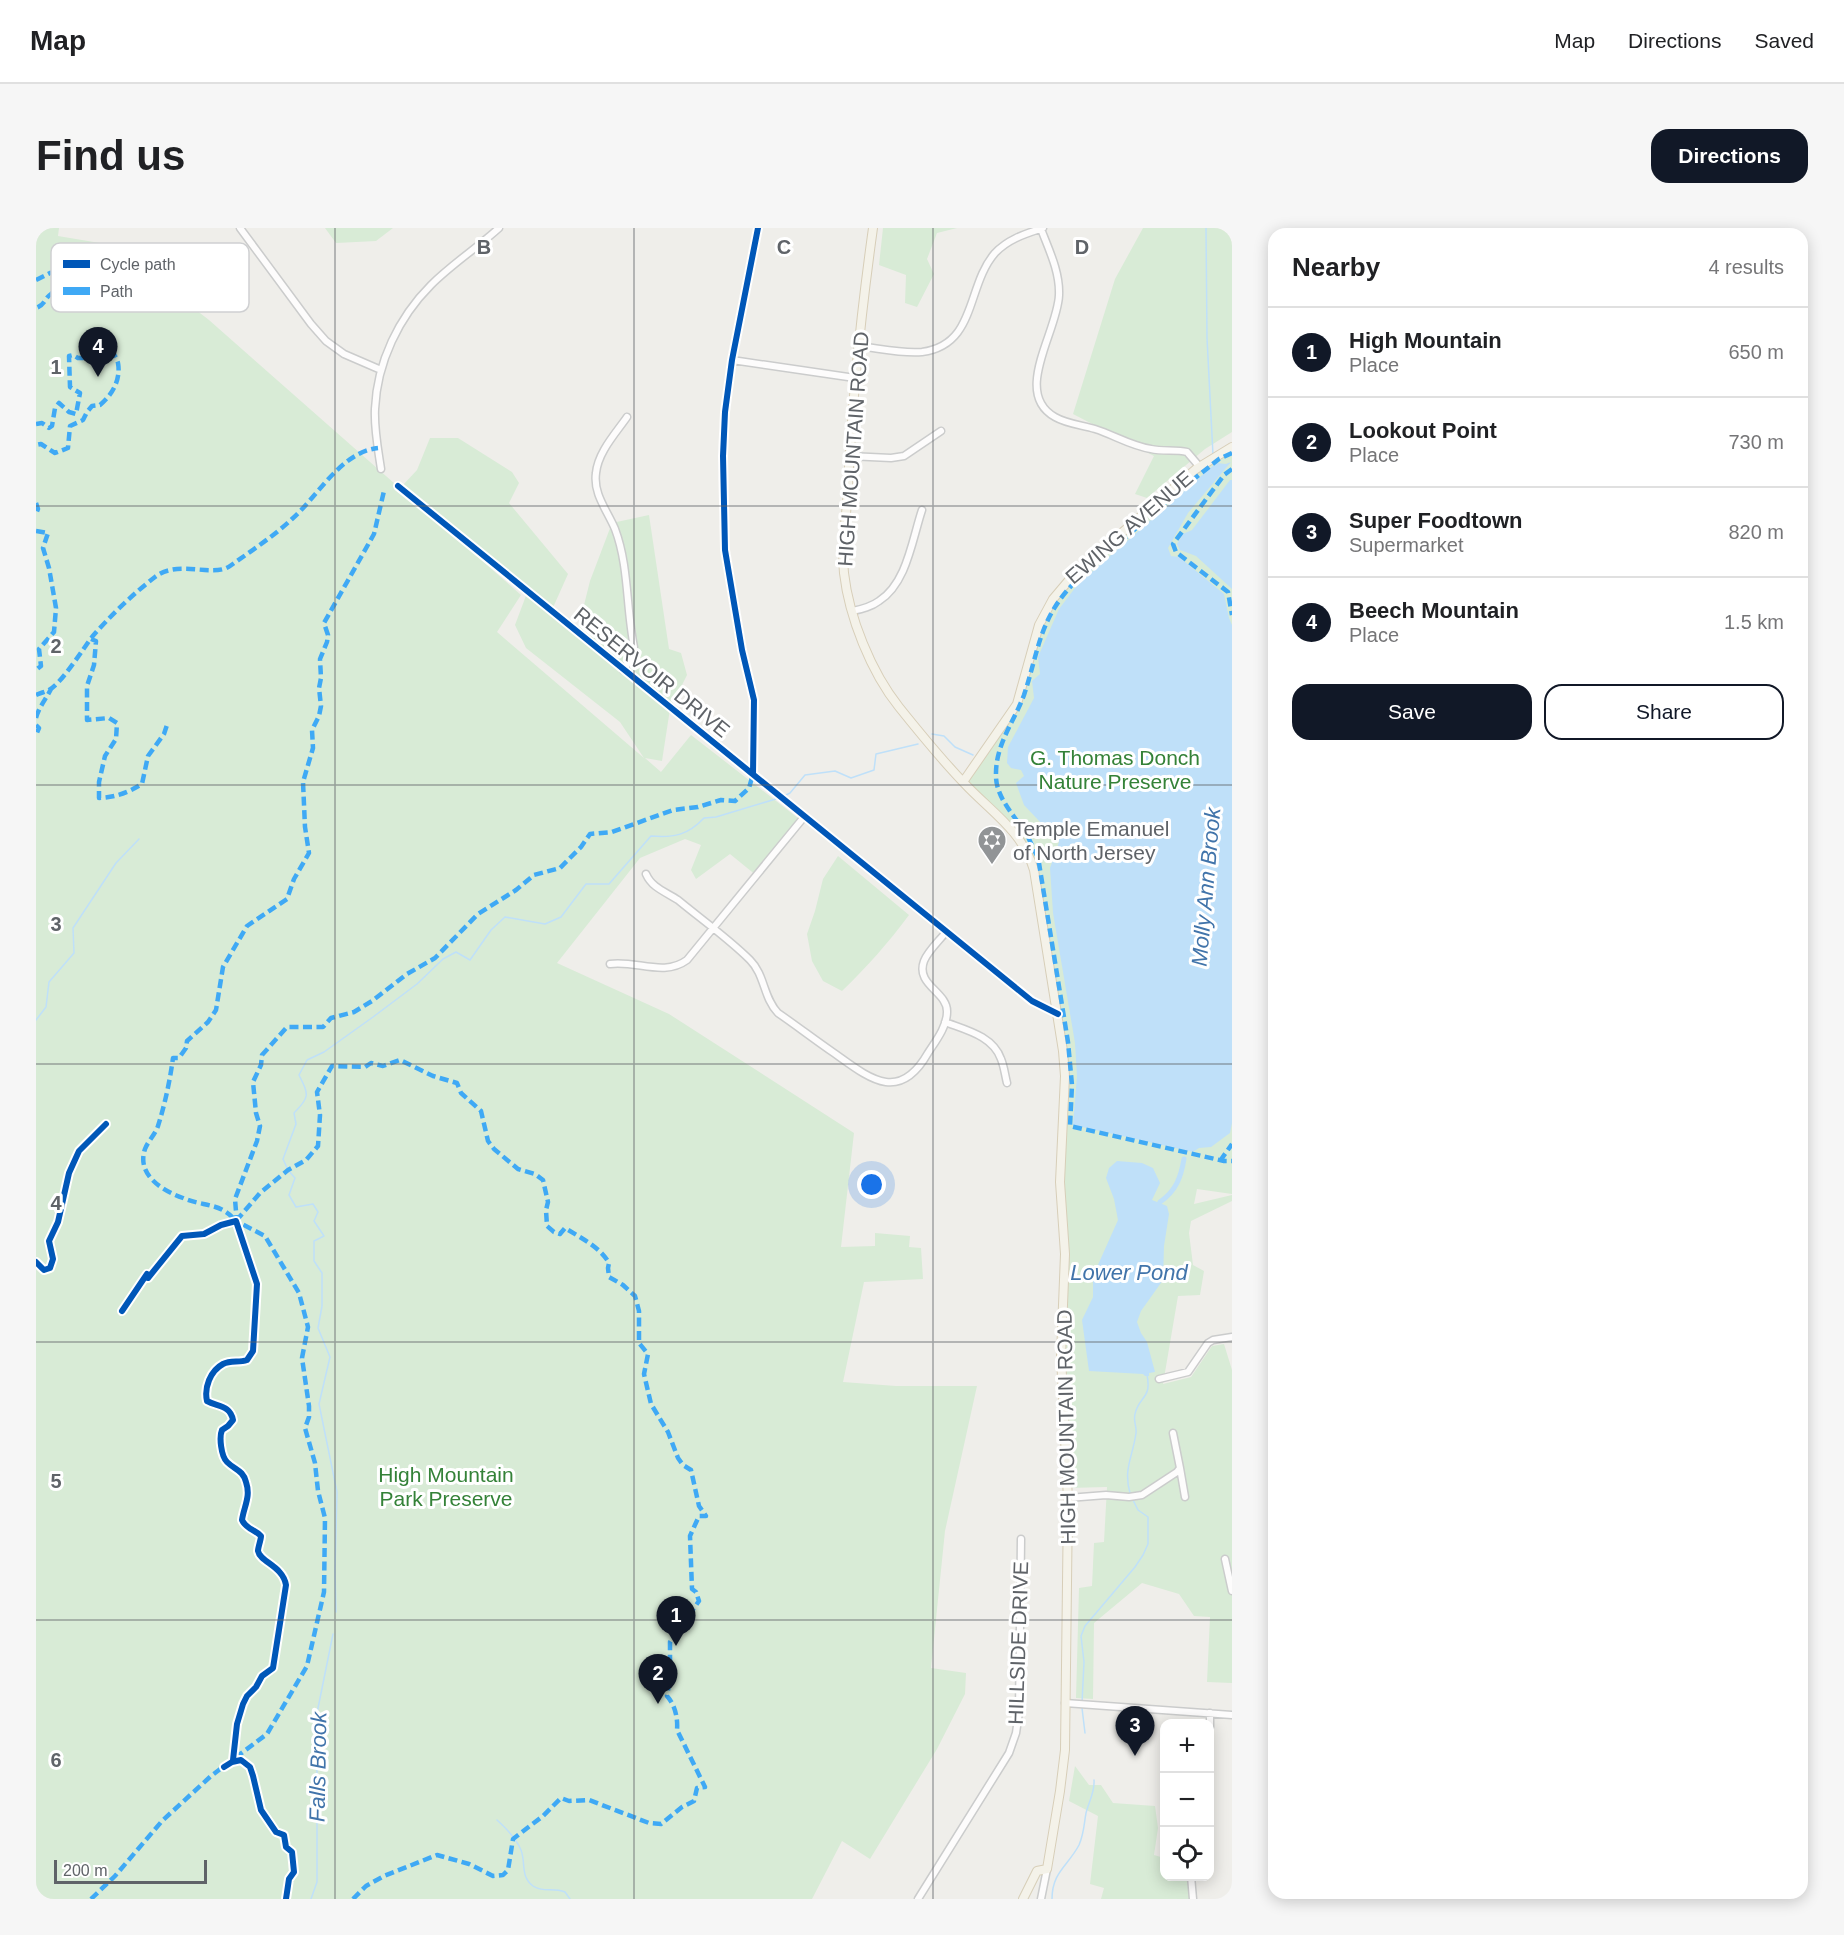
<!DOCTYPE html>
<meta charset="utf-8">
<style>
body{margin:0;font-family:Arial,sans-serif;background:#f6f6f6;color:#202124}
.controls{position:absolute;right:18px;bottom:18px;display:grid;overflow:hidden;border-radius:12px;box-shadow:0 3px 15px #0003}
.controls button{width:54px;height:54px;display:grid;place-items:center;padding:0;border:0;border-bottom:2px solid #e0e0e0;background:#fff;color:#202124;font:30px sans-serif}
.scale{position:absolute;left:18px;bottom:15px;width:153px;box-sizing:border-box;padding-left:6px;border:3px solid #5f6368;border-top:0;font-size:16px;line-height:21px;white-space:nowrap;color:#5f6368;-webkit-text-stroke:4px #fff;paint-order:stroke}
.you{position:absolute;left:836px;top:957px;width:21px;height:21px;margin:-15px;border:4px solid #fff;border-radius:50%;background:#1a73e8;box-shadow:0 0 0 9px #1a73e833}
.badge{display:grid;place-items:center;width:39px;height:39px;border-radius:50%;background:#111827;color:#fff;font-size:20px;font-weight:700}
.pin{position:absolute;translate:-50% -50px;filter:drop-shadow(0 2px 3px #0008)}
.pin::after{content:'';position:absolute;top:32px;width:21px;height:18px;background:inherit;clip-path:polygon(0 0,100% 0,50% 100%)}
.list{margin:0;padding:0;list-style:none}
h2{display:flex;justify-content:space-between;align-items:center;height:78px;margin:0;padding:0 24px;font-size:26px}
h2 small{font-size:20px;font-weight:400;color:#757577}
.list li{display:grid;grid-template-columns:39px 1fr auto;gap:18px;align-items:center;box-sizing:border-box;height:90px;padding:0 24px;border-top:2px solid #e0e0e0}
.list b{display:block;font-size:22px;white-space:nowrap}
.list p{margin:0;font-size:20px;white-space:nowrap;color:#757577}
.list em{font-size:20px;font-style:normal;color:#757577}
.actions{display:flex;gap:12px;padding:18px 24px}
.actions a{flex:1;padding:14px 0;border:2px solid #111827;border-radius:18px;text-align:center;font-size:21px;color:#111827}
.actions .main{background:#111827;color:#fff}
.icon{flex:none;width:33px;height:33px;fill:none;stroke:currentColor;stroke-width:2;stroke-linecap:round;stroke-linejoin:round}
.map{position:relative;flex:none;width:1196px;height:1671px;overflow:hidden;border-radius:18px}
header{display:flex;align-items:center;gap:36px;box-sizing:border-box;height:84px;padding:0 30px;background:#fff;border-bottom:2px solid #e0e0e0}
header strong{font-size:28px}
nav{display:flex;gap:33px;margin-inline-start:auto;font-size:21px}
.intro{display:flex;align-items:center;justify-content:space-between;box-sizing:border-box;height:144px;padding:0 36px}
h1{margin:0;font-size:42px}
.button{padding:15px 27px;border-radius:18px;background:#111827;color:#fff;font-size:21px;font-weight:700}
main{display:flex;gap:36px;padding:0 36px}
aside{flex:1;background:#fff;border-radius:18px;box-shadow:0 3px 15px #0003}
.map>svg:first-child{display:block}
.green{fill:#d8ebd6}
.water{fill:#bfe0f9}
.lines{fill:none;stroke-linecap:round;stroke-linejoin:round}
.stream{stroke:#bfe0f9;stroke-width:1.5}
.canal{stroke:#bfe0f9;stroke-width:5}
.minor-casing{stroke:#cbcccc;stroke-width:9}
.major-casing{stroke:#d7ceb8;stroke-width:10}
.minor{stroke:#fdfcfc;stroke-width:6}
.major{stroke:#f4f2e9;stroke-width:8}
.quiet{stroke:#3fa9f5;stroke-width:4.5;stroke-dasharray:9 4.5;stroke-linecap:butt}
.cycleway-casing{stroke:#fff;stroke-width:10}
.cycleway{stroke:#0057b8;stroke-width:6}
.grid{fill:none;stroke:#5f6368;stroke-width:1.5;stroke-opacity:0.55}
.labels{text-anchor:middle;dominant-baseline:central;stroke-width:6;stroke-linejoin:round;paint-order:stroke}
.street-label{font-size:21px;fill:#5f6368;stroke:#fff}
.park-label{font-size:21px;fill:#348238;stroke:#fff}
.poi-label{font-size:21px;fill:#5f6368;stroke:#fff;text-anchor:start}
.water-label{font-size:22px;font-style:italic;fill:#4174aa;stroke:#fff}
.key{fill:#fff;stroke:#cfd0d2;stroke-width:1.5}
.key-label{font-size:16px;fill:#5f6368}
.grid-label{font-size:20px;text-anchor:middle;font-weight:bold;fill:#5f6368;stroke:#fff;stroke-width:6;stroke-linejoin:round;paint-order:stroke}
</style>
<header>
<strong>Map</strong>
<nav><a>Map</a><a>Directions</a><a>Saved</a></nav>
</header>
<div class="intro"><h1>Find us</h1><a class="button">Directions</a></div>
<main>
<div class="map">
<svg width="1196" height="1671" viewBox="0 0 1196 1671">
<rect width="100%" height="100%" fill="#efeeea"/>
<!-- green -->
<path class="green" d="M 0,0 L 23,0 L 22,8 L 76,17 L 173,92 L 485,367 L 461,404 L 608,530 L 584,494 L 490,420 L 479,397 L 491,365 L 367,257 L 381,242 L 394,210 L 422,210 L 476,244 L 483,255 L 473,275 L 532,346 L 515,384 L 541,405 L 554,353 L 576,295 L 613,287 L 633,421 L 645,425 L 651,447 L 634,481 L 626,533 L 609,530 L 625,544 L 655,507 L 762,590 L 721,648 L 694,626 L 660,651 L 655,642 L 665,617 L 649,611 L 604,630 L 521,735 L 633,786 L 818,905 L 805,1019 L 839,1018 L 839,1005 L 874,1008 L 873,1019 L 885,1020 L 887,1051 L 828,1054 L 807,1154 L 860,1158 L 941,1158 L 909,1303 L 895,1440 L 930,1445 L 929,1466 L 901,1521 L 834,1631 L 806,1613 L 776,1671 L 0,1671 Z
M 289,0 L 357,0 L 340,13 L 300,15 Z
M 847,0 L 921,0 L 901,5 L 891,31 L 898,46 L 881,79 L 869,75 L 870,47 L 843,37 Z
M 1107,0 L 1196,0 L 1196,204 L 1169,221 L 1111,270 L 1099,266 L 1118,228 L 1037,186 L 1079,51 Z
M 1196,219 L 1196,966 L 1161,961 L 1158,976 L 1196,967 L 1196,973 L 1155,993 L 1153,1005 L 1157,1037 L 1168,1043 L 1164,1067 L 1142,1068 L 1127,1156 L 1155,1149 L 1176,1118 L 1188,1116 L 1196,1142 L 1196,1455 L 1171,1454 L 1174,1389 L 1158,1388 L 1143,1366 L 1106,1355 L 1058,1395 L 1057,1471 L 1040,1470 L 1043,1360 L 1056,1358 L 1058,1315 L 1068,1314 L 1071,1259 L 1032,1260 L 1026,1147 L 1029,848 L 991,624 L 927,554 L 976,484 L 997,414 L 1023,362 L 1160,241 Z
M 802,628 L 873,687 C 853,714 831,739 806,763 L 787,753 L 776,733 L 771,706 L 779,683 L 787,651 Z
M 1039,1538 L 1053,1557 L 1065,1557 L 1077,1575 L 1119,1578 L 1122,1600 L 1118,1627 L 1128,1630 L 1128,1648 L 1158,1649 L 1160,1671 L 1065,1671 L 1068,1660 L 1054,1656 L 1062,1588 L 1033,1573 Z"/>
<!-- water -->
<path class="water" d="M 1195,234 L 1152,285 L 1132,320 L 1135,328 L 1143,329 L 1188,366 L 1193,390 L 1196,397 L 1196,895 L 1194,905 L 1175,919 L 1163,920 L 1157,924 L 1037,897 L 1041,848 L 1039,815 L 1017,685 L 1014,640 L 1023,614 L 988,577 L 980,555 L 988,548 L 985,542 L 975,540 L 971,535 L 972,519 L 998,470 L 996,453 L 1004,446 L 1002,429 L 1023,381 L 1042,356 L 1180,235 L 1190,236 Z
M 1194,252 L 1196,252 L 1196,361 L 1160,328 L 1144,322 L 1141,316 L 1147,306 L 1156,302 Z
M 1081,933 L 1106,935 L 1117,940 L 1124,955 L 1116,972 L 1131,978 L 1133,986 L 1128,1018 L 1127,1052 L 1105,1083 L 1101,1094 L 1105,1105 L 1111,1114 L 1119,1144 L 1113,1145 L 1113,1148 L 1109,1148 L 1107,1146 L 1053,1143 L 1046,1092 L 1057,1069 L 1057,1048 L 1082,992 L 1078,971 L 1070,950 L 1073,940 Z"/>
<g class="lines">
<!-- stream -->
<path class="stream" d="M 1170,0 L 1171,110 L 1177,227
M 896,506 L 908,508 L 919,519 L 937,527
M 748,568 L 754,565 L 769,547 L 799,543 L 815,550 L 838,542 L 840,526 L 882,516
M 0,792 L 10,779 L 13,754 L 38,725 L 37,700 L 80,635 L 103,611
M 1094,1265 C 1087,1241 1097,1228 1100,1205 C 1101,1199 1097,1193 1099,1186 C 1103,1168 1116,1171 1111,1147
M 300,1384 L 299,1343 L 301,1264 L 283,1176 L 294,1129 L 282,1100 L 286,1078 L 286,1045 L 278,1033 L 278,1013 L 288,1008 L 278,993 L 282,984 L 277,976 L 260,979 L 253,967 L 259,950 L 252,942 L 247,931 L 260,896 L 258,885 C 274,869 273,867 263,847 L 271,832 L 288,824 L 337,789 L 381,756 L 407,731 L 420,724 L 434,732 L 455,702 L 469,689 L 509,696 L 525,689 L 550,656 L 573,656 L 615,608 C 638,610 652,607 668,590 L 680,589 L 743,570
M 1046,1475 L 1048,1434 L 1045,1408 L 1049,1398 L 1099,1339 L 1107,1327 L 1112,1316 L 1112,1289 L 1102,1282 L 1096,1270
M 1046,1480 L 1049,1505
M 461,1592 C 471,1601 480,1610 485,1622 C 490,1635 484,1648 497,1658 C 507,1665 517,1659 529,1664 L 534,1671
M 275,1671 L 281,1654 L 281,1485 L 297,1406
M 1016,1671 C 1016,1644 1032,1638 1043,1617 C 1048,1606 1048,1596 1050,1585 C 1053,1573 1059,1564 1058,1552"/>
<!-- canal -->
<path class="canal" d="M 1124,974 C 1140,963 1145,949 1148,931"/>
<!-- minor casing -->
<g class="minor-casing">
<path id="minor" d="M 204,0 L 275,96 L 290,113 L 308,126 L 345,142
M 1005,1 C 1013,22 1024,44 1023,67 C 1022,103 976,165 1019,189 C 1031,196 1046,197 1059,201 C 1078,207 1095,218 1115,221 C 1127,224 1140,221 1151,224 L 1163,238
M 821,118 C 842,120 865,126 886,124 C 941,117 930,58 959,25 C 972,11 989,6 1007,0
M 696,132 L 819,150
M 813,228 L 855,230 L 868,228 L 905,203
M 345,241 C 342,221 338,201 339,181 C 341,134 363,89 395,57 C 416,36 441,20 463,0
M 362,258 L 996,773 L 1022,786
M 817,383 C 826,381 835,379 843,373 C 871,355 876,312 886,282
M 587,442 L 596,430 L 598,419 C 590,380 593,338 579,301 C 571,282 557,266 560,245 C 562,224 580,205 591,189
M 717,546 L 718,472 L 706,422 L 689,322 L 687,228 L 689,184 L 696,132 L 722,0
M 610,646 C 616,660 630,664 642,672 C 665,691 693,711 714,732 C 729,747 727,769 742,785 C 761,798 779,812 798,825 C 833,850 863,876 892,825 C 899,814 911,799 911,784 C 912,764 879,757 888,733 C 892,723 903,713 910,704
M 574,736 C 600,732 628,749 651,732 L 768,589
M 909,794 C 930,802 957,808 965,831 C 968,838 969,847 971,855
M 1123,1151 L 1152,1144 L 1172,1115 L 1177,1112 L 1196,1109
M 1144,1240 L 1149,1269
M 1032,1270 L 1070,1267 L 1093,1269 L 1106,1267 L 1141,1244 L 1144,1240 L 1137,1205
M 1189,1331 L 1196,1363
M 1029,1475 L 1196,1487
M 1174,1499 L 1174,1485
M 1155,1648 L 1157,1671
M 882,1671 L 973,1525 L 980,1505 L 983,1484 L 985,1311
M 1005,1671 L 1011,1641"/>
</g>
<!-- major casing -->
<g class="major-casing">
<path id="major" d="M 837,0 C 825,86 816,172 812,258 C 811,287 805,317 808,345 C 813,389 835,444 863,479 C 883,504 905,531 928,555 C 955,584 986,602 998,642 L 1027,823 L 1029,848 L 1024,954 L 1029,1026 L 1025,1128 L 1032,1272 L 1029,1522 L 1024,1563 L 1011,1641 L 1001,1643 L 987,1671
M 927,554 L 981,476 L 1003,397 L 1017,371 L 1039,345 L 1160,241 L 1196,219"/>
</g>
<!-- minor -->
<use href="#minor" class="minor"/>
<!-- major -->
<use href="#major" class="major"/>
<!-- quiet -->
<path class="quiet" d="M 0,52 L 14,45 L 31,42 L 37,47 L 36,51 C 28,54 21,61 15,66 C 8,71 9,77 0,80
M 0,196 L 6,195 L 13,200 L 16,198 L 19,180 L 23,175 L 33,184 L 40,186 L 44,165 L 34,159 L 33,128 L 37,127 L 42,130 L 47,130 L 58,110 L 72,113 C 74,121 80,128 82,135 C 85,152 76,167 64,177 L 56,178 L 51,184 L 47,192 L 34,198 L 32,220 L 19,225 L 5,216 L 0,217
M 1196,225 L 1183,231 L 1133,271 L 1038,355 C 1003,391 1003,422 988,467 C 978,494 959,517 960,548 C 960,571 981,590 992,609 C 995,615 998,623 1002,629 L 1032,814 L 1036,857 L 1034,898 L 1188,933 L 1196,933
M 1196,241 L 1188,247 L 1137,316 L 1140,324 L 1192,364 L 1196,387
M 0,275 L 2,281 L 0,286
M 0,303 L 12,305 L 7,320 L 13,340 L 20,380 L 18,404 L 3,421 L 5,438 L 0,442
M 55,411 L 60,413 L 58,437 L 51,458 L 51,492 L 73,490 L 81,495 L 80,511 L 69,528 L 63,554 L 63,570 C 80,569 91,565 106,556 L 112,528 L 128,506 L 132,494
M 0,467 C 4,465 9,464 13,462 C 25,456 47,421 56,409 C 73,389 98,365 119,349 C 142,331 177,350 194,338 C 215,323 238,308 256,291 C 282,268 305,224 342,220
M 0,490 C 3,479 10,471 15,461
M 0,497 L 3,500 L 0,507
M 1184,933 L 1196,916
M 201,996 L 199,971 L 221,913 L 224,898 L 220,885 L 217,854 L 225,837 L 226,827 L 251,799 L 287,799 L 295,790 L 318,784 L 336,773 L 371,746 L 399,730 L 442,686 L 480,662 L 498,647 L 524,640 L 545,619 L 554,606 L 576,604 L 637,582 L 662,579 L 685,572 L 699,573 L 713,560 L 717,546
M 55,1671 L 79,1648 L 126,1593 L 175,1548 L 231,1506 L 271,1438 L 288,1364 L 289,1290 L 282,1263 L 279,1235 L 269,1200 L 273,1189 L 273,1178 L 266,1130 L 272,1099 L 263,1065 L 229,1008 L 200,993
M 317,1671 L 330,1658 L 348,1648 L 401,1627 L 433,1636 L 457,1648 L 467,1647 L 472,1642 L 477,1611 L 507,1588 L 525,1570 L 533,1573 L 553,1572 L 613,1595 L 625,1596 L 646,1579 L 658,1573 L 661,1560 L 669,1559 L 641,1502 C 642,1490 639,1477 631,1468 L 634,1451 L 634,1414 L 663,1373 L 660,1364 L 656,1361 L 654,1308 L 663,1288 L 670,1288 L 663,1278 L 655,1242 L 647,1237 L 642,1230 L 632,1204 L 615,1176 L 608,1146 L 612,1126 L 603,1115 L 603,1083 L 599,1068 L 587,1057 L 573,1049 L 572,1040 L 573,1035 C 564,1019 545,1010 529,1000 L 524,1006 L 518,1004 L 511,998 L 510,982 L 512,974 L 507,952 L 499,946 L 482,941 L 458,921 L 452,913 L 445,883 L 425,865 L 421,855 L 397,848 L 364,832 L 347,838 L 335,835 L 329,839 L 296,838 L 281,864 L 284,887 L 282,918 L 270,932 L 252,942 L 224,965 L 200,993 C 184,974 168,979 147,970 C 127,963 100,947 109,921 C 112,913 119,907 122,898 C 129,876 134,852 137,830 L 143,830 L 150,820 L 151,813 L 172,794 L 180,782 L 187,739 L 211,698 L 251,671 L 258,651 L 273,625 L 269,599 L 267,554 L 277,520 L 276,502 L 283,488 L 285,478 L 283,460 L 285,450 L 284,431 L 291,414 L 292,407 L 288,395 L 338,306 L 348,263"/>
<!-- cycleway casing -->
<g class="cycleway-casing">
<path id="cycleway" d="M 362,258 L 996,773 L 1022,786
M 717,546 L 718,472 L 706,422 L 689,322 L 687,228 L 689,184 L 696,132 L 722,0
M 0,1034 L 8,1042 L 14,1040 L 17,1031 L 13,1013 L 22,994 L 33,945 L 43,923 L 70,896
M 86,1083 L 111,1046 L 112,1050 L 146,1008 L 168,1006 L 185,997 L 200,993 L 221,1056 L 217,1123 L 211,1132 C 203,1135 195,1132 187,1136 C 174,1143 168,1160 171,1173 C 182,1179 194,1177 197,1192 L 192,1198 L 186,1202 C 183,1209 185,1228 191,1234 C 199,1242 207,1242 210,1254 C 215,1269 208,1278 206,1292 C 210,1301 218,1301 225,1308 C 225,1312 222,1319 222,1323 C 224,1334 247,1338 250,1357 L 237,1440 L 226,1448 L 220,1459 L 211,1468 L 207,1476 L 201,1496 L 197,1532
M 188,1539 L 196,1534 L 205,1532 L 214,1539 L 217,1548 L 225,1582 L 240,1604 L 248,1607 L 250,1619 L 256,1624 L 258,1644 L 253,1651 L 250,1671"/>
</g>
<!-- cycleway -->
<use href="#cycleway" class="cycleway"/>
</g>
<!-- grid -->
<path class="grid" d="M 299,0 L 299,1671M 598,0 L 598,1671M 897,0 L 897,1671M 0,278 L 1196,278M 0,557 L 1196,557M 0,836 L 1196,836M 0,1114 L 1196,1114M 0,1392 L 1196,1392"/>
<!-- icons -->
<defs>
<g id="synagogue-pin" transform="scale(1.5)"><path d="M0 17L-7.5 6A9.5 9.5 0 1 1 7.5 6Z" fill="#919496" stroke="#fff"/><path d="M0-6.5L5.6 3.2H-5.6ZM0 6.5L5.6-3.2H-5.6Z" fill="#fff"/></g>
</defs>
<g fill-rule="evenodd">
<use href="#synagogue-pin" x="956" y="612"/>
</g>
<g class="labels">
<!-- street labels -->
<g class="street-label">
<text transform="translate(817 221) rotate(-86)">HIGH MOUNTAIN ROAD</text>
<text transform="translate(1093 299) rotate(-41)">EWING AVENUE</text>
<text transform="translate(616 444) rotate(39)">RESERVOIR DRIVE</text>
<text transform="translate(1030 1199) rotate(-91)">HIGH MOUNTAIN ROAD</text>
<text transform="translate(982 1415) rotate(-88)">HILLSIDE DRIVE</text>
</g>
<!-- park labels -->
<g class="park-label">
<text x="1079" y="529">G. Thomas Donch<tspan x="1079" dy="24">Nature Preserve</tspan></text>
<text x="410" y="1246">High Mountain<tspan x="410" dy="24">Park Preserve</tspan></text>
</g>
<!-- poi labels -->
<g class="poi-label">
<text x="977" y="600">Temple Emanuel<tspan x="977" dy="24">of North Jersey</tspan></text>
</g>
<!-- water labels -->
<g class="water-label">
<text transform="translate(1170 659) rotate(-85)">Molly Ann Brook</text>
<text x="1093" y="1044">Lower Pond</text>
<text transform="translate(282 1539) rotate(-89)">Falls Brook</text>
</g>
</g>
<!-- legend -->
<rect x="15" y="15" width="198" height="69" rx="9" class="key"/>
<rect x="27" y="32" width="27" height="8" fill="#0057b8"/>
<rect x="27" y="59" width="27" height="8" fill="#3fa9f5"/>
<g class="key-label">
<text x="64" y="42">Cycle path</text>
<text x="64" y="69">Path</text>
</g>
<g class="grid-label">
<text x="448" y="26">B</text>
<text x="748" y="26">C</text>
<text x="1046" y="26">D</text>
<text x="20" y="146">1</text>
<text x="20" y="425">2</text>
<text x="20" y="703">3</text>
<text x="20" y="982">4</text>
<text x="20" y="1260">5</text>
<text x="20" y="1539">6</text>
</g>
</svg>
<div class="controls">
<button>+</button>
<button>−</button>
<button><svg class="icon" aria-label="locate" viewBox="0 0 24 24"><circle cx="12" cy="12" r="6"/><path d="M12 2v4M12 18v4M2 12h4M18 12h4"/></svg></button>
</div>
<div class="scale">200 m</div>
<div class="you"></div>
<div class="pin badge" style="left:640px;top:1418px">1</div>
<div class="pin badge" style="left:622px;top:1476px">2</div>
<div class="pin badge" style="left:1099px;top:1528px">3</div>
<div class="pin badge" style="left:62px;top:149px">4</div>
</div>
<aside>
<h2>Nearby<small>4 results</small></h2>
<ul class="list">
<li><span class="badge">1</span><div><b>High Mountain</b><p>Place</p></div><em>650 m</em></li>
<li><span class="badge">2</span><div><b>Lookout Point</b><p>Place</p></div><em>730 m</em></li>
<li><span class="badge">3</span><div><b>Super Foodtown</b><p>Supermarket</p></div><em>820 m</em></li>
<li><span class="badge">4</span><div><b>Beech Mountain</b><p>Place</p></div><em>1.5 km</em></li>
</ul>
<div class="actions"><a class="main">Save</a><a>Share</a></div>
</aside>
</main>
